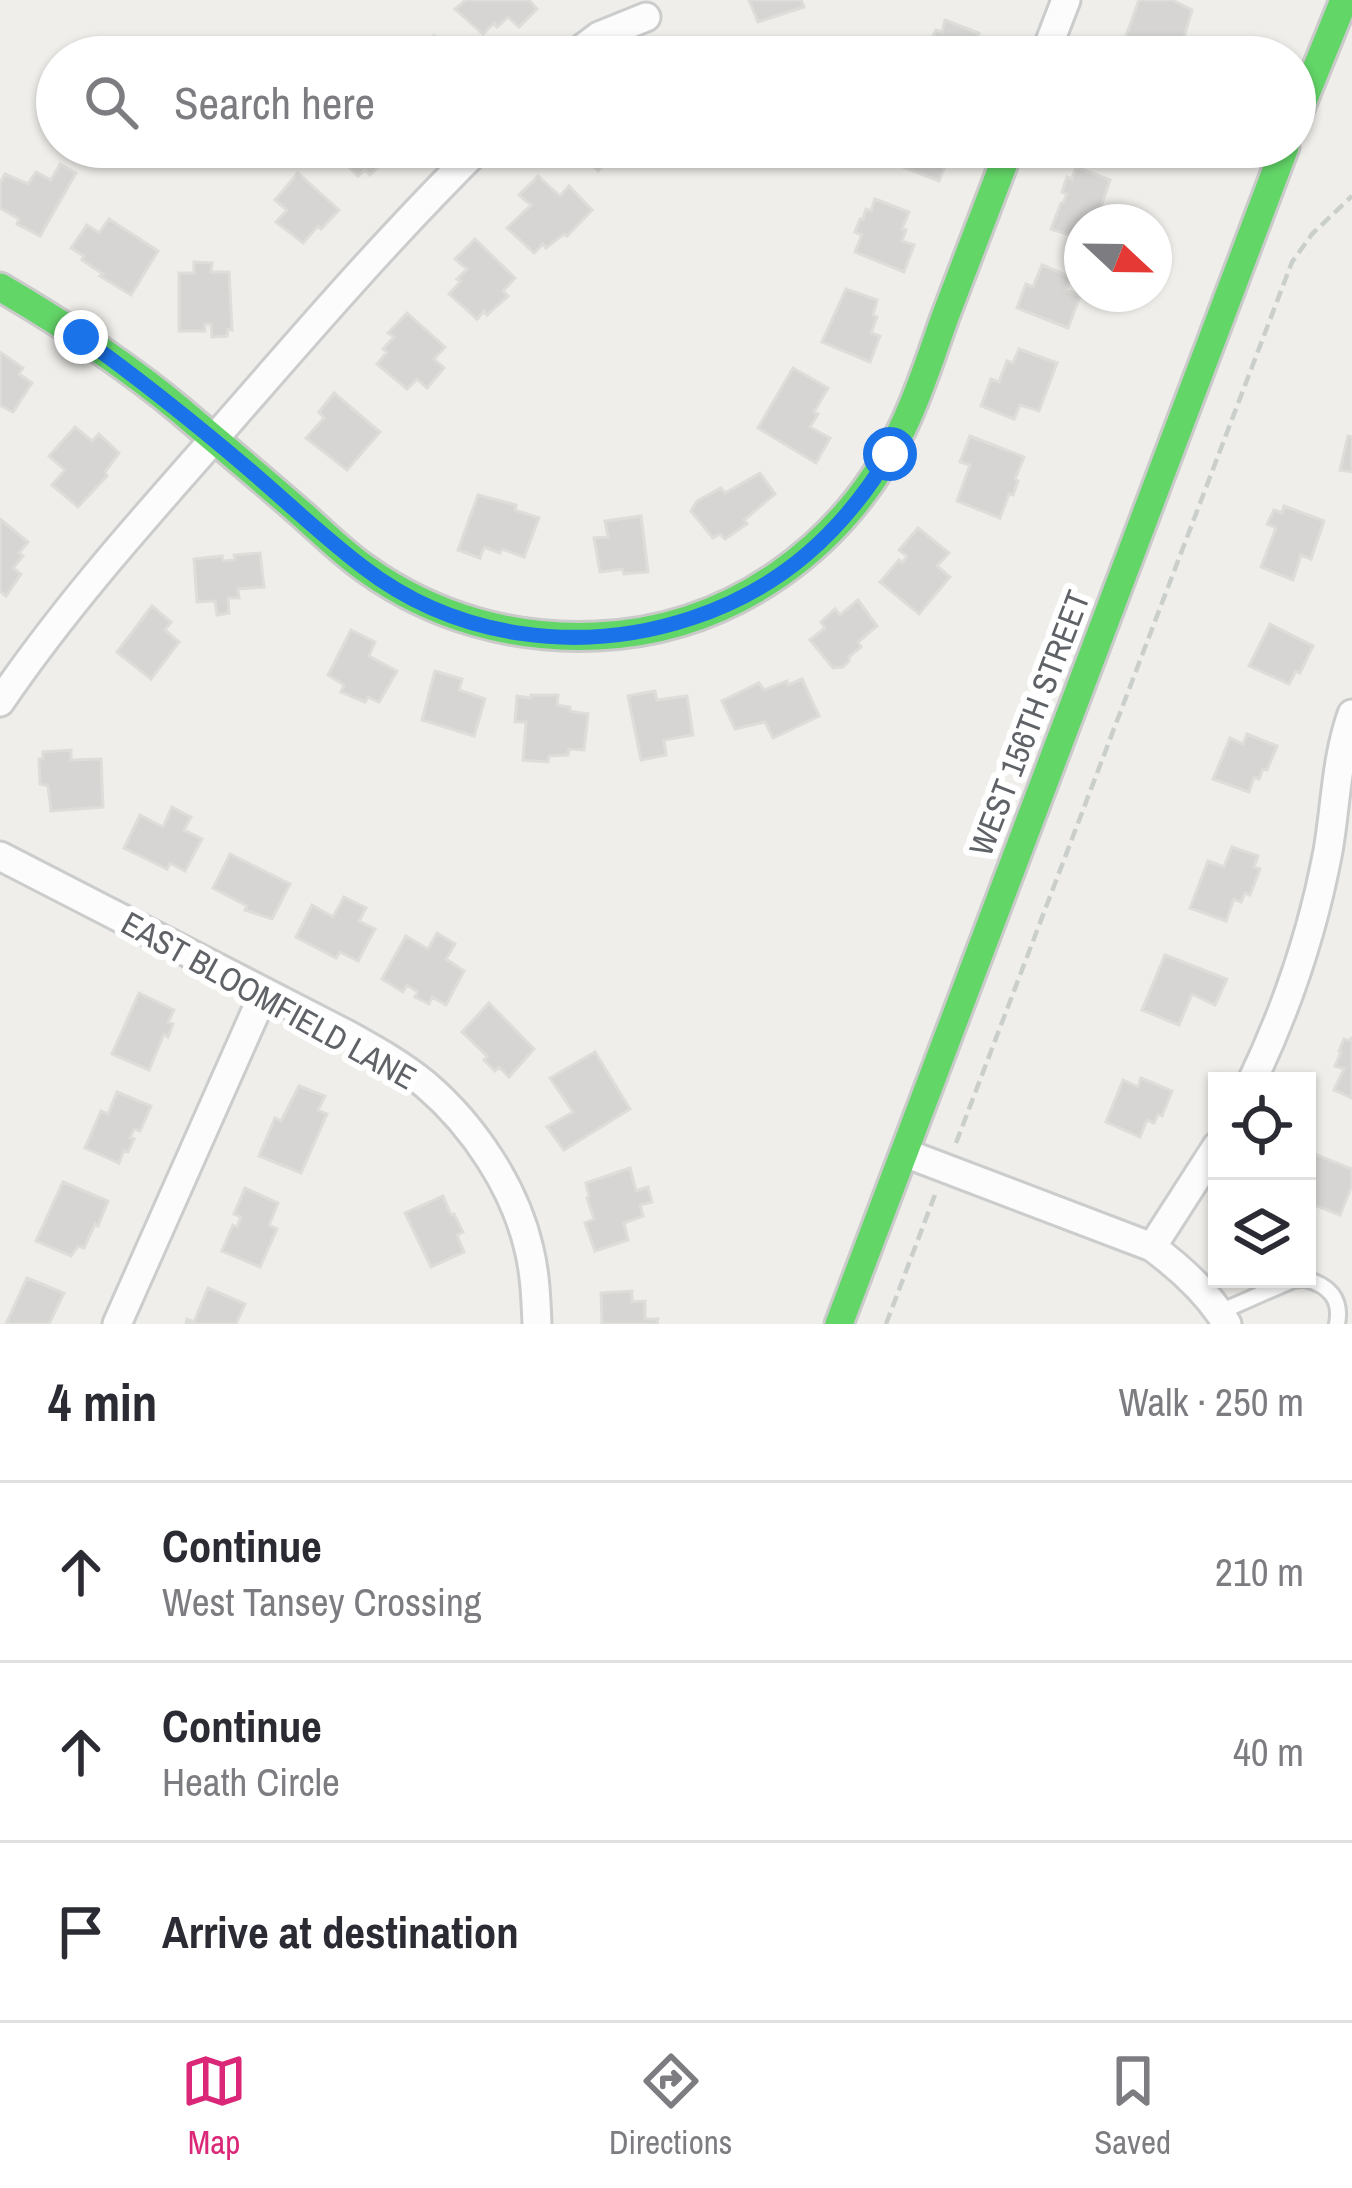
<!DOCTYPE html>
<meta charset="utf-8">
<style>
body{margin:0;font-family:"Archivo Narrow",sans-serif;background:#f7f7f7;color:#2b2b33}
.controls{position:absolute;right:36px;bottom:36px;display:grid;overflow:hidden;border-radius:0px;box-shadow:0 3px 9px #0004}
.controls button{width:108px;height:108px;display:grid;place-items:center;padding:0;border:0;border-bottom:3px solid #e1e1e2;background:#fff;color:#2b2b33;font:60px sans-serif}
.compass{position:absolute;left:1064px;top:204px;width:108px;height:108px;border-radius:50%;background:#fff;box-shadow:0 3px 9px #0004;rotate:112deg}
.stop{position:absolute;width:36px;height:36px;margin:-27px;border:9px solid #1a73e8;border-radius:50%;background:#fff}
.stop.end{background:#1a73e8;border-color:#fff;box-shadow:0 3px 12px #0008}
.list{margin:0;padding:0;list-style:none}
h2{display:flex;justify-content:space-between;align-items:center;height:156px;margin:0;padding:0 48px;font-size:51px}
h2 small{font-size:39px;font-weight:400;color:#7c7c81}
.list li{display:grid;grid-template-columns:78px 1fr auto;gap:36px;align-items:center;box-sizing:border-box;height:180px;padding:0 48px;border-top:3px solid #e1e1e2}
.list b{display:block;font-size:45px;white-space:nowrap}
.list p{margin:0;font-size:39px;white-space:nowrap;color:#7c7c81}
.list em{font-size:39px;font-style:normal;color:#7c7c81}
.icon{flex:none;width:66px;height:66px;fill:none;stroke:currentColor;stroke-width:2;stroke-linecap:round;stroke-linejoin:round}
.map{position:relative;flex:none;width:1352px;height:1324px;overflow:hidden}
.search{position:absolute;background:#fff;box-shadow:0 3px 9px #0004;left:36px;right:36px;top:36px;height:132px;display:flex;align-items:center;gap:30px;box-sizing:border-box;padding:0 42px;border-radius:66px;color:#7c7c81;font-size:45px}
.sheet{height:696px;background:#fff}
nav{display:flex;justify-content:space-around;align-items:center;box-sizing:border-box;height:168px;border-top:3px solid #e1e1e2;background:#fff;font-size:33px;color:#7c7c81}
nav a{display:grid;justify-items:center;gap:6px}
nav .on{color:#db2777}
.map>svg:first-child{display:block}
.building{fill:#d6d5d3;stroke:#deddd9;stroke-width:3}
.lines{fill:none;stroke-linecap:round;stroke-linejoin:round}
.lane-casing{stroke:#cbcccc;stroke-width:20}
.street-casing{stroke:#cbcccc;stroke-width:33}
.fast-casing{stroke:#cacacb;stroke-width:33}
.path{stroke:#cacfcc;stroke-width:4.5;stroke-dasharray:12 6;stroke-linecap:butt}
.lane{stroke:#fdfcfc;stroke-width:14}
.street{stroke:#fdfcfc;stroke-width:27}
.fast{stroke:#63d668;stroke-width:27}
.route{stroke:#1a73e8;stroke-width:15}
.labels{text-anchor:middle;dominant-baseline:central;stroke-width:12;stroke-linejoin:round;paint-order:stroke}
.street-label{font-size:33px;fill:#5f6368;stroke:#fff}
</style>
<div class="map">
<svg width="1352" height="1324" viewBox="0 0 1352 1324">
<rect width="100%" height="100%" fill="#efeeea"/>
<!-- building -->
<path class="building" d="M 466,0 L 529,0 L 537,9 L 519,27 L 508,17 L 497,27 L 494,23 L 483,34 L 455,9 Z
M 749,0 L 801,0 L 804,7 L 758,22 Z
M 1139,0 L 1172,0 L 1192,10 L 1181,47 L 1160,41 L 1154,57 L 1121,50 Z
M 945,20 L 979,33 L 973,48 L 976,49 L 973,57 L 931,57 L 923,54 L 936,30 L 942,32 Z
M 434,36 L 456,57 L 412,57 Z
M 335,147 L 392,147 L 387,151 L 390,156 L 370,175 L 365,170 L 358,176 L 331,150 Z
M 577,147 L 638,147 L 623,158 L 616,153 L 598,171 L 575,149 Z
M 888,147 L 943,147 L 941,152 L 949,155 L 939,181 L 890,162 L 895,150 Z
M 60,164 L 76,173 L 40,236 L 17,224 L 19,219 L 0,208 L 0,183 L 5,174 L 28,184 L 36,172 L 51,180 Z
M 1076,167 L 1110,180 L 1096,221 L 1099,222 L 1082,222 L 1082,239 L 1051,229 L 1061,203 L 1063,203 L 1067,194 L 1062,192 L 1067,177 L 1072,179 Z
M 298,173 L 339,210 L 321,229 L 318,226 L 303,243 L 276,222 L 287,210 L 275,200 Z
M 538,176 L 560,196 L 569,186 L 592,210 L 567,236 L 564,234 L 546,248 L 543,244 L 534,253 L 507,228 L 531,205 L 519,195 Z
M 875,199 L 909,212 L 902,229 L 906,230 L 902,241 L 914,245 L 904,272 L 855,252 L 862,235 L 855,232 L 860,219 L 863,219 L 866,209 L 871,211 Z
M 109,219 L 158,251 L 131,295 L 100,276 L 103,274 L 82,260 L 84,256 L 71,248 L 87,225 L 99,233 Z
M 475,239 L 515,278 L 503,291 L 508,296 L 487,315 L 484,311 L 477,319 L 449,294 L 461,281 L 457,279 L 467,269 L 455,259 Z
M 194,262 L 212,263 L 211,272 L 229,272 L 232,330 L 228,329 L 227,336 L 212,337 L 211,324 L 205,324 L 205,331 L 179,331 L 179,273 L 194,273 Z
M 1042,265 L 1071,277 L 1066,290 L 1080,296 L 1068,328 L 1017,308 L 1026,284 L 1033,287 Z
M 846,289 L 877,300 L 873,315 L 877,317 L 871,333 L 880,336 L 870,362 L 822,342 Z
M 407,313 L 445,347 L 434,359 L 444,368 L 427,388 L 417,379 L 407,389 L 377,364 L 387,352 L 383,349 L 394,337 L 388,333 Z
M 1019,349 L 1057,363 L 1039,411 L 1020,405 L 1014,419 L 981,406 L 991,379 L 999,382 L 1007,361 L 1013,363 Z
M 0,352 L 23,368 L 19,374 L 32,383 L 13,412 L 0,405 Z
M 793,368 L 828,388 L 814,412 L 818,414 L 810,427 L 830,438 L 816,463 L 758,428 Z
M 334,393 L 380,432 L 347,470 L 306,438 L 324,418 L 319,412 Z
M 75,427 L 92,441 L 99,434 L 119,453 L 105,472 L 107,476 L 78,507 L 52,485 L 65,470 L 49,456 Z
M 970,436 L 1024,457 L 1015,479 L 1018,481 L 1013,495 L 1009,494 L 1000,518 L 957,501 L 970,465 L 960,462 Z
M 1348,436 L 1352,437 L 1352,472 L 1340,470 Z
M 760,473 L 775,494 L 744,520 L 747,524 L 725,539 L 720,534 L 713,538 L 691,511 L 697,501 L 721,488 L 725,493 Z
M 478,495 L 516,505 L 515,510 L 539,518 L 524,557 L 502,549 L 500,553 L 484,547 L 480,558 L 458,550 Z
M 1284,506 L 1324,521 L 1311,559 L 1301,555 L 1293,580 L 1261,567 L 1276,528 L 1267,524 L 1274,510 L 1282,513 Z
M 641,516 L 648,572 L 624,574 L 622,569 L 600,572 L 594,538 L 608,537 L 605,521 Z
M 0,519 L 28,542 L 19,553 L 23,556 L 13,568 L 21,574 L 6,596 L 0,591 Z
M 918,528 L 949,553 L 937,566 L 950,577 L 919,614 L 880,582 L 899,560 L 902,563 L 907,556 L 899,550 Z
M 260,553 L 264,587 L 238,589 L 239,598 L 228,598 L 229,613 L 217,615 L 215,601 L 197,602 L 194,559 L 222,556 L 223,561 L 235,560 L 234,555 Z
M 858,600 L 877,626 L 858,642 L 861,647 L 849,657 L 849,661 L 843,667 L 833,668 L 810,640 L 825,628 L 821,622 L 835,609 L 840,615 Z
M 152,606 L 171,622 L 165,630 L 179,642 L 151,679 L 117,652 Z
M 1270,624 L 1313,646 L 1300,673 L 1296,671 L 1289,684 L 1249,666 Z
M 351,630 L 375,642 L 369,656 L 397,671 L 379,702 L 368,697 L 365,702 L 341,692 L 344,685 L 328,675 Z
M 435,671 L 462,679 L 459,690 L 485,699 L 474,736 L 422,720 Z
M 802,679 L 819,716 L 773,738 L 765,722 L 735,729 L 722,701 L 759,683 L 764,690 L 787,681 L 788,685 Z
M 655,691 L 657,700 L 687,696 L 693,735 L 664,740 L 666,755 L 641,760 L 628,696 Z
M 531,695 L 558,695 L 557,705 L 570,707 L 570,711 L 588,714 L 584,750 L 569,749 L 568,755 L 549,756 L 548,762 L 523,760 L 526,722 L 515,722 L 517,696 L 531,698 Z
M 1247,734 L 1277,746 L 1267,770 L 1263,769 L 1259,779 L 1254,777 L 1249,792 L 1213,779 L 1230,738 L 1243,744 Z
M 71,750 L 71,760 L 101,759 L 103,807 L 51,811 L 48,786 L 40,784 L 39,759 L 43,759 L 43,752 Z
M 172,807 L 191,817 L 184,830 L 202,839 L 185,871 L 170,863 L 167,869 L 124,848 L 140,815 L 163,827 Z
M 1232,847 L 1258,856 L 1254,867 L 1260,869 L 1250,895 L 1245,893 L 1241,902 L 1234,899 L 1226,921 L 1190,908 L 1208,861 L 1224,867 Z
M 230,854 L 290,884 L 272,919 L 245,910 L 247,906 L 213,888 Z
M 344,897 L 366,908 L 359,921 L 375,929 L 358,961 L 340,952 L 336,958 L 296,937 L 312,905 L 333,917 Z
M 437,933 L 455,944 L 446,959 L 464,971 L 446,1005 L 432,997 L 429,1004 L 415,997 L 418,992 L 407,985 L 403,992 L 382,979 L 406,936 L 428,949 Z
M 1165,955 L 1227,979 L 1215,1005 L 1192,994 L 1179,1025 L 1142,1010 Z
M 139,993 L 174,1010 L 168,1022 L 173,1024 L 168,1037 L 164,1034 L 149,1070 L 112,1054 Z
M 489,1003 L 534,1049 L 509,1077 L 499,1067 L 495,1071 L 484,1060 L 487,1056 L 462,1032 Z
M 1352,1037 L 1352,1098 L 1334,1090 L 1344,1069 L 1335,1066 L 1341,1052 L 1339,1051 L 1344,1039 L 1350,1041 Z
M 595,1052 L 630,1109 L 564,1150 L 547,1127 L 573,1112 L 550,1078 Z
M 1141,1078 L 1172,1091 L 1162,1116 L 1158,1114 L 1154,1123 L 1147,1120 L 1140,1137 L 1106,1122 L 1123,1080 L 1138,1087 Z
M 299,1086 L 325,1096 L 318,1110 L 327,1114 L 301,1173 L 259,1156 L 275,1118 L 281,1121 Z
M 117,1092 L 151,1106 L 140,1131 L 134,1129 L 130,1138 L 134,1139 L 128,1152 L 124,1150 L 119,1163 L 85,1148 L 101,1111 L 108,1114 Z
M 1307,1151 L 1352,1169 L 1352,1185 L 1340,1215 L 1307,1202 Z
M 630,1168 L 636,1191 L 648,1187 L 652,1202 L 640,1205 L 643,1216 L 624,1223 L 628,1240 L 595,1251 L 585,1223 L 594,1219 L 587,1198 L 589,1196 L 586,1183 Z
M 63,1182 L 108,1201 L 98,1226 L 95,1224 L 84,1248 L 78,1246 L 71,1256 L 36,1241 Z
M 245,1188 L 278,1203 L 269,1225 L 277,1229 L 260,1267 L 222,1251 L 233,1225 L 237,1227 L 241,1217 L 234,1214 Z
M 443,1196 L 451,1215 L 454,1214 L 463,1232 L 457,1235 L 464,1252 L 431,1267 L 405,1213 Z
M 27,1278 L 64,1293 L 49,1324 L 6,1324 Z
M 208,1288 L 245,1304 L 236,1324 L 186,1324 L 187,1319 L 194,1322 Z
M 632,1291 L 632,1302 L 645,1301 L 645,1319 L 658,1319 L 657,1324 L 602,1324 L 601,1293 Z"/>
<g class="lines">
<!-- lane casing -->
<g class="lane-casing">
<path id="lane" d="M 1305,1279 C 1329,1285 1342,1299 1337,1324
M 1220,1312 L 1293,1280 L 1301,1279"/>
</g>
<!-- street casing -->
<g class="street-casing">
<path id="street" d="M 571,57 L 599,36 L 646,17
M 1044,57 L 1066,0
M 0,702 C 64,608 139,524 214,439 C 301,339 386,240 480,147
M 0,856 L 348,1035 C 375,1050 402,1065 426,1085 C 474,1126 515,1188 529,1249 C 535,1273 536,1299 537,1324
M 1252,1081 C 1287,1008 1313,931 1328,851 C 1336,805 1336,759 1352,714
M 905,1153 L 1152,1247 C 1182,1269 1208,1293 1227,1324
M 1152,1247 L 1217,1146
M 117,1324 L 264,993"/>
</g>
<!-- fast casing -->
<g class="fast-casing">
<path id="fast" d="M 1295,121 L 1344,0
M 0,287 C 63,324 124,363 180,410 C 221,445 263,480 304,516 C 324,534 344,554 366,569 C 433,617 514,640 597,636 C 732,630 845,547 903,427 C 920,392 932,353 945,317 C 967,260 988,204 1010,147
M 839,1324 L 1285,147"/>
</g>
<!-- path -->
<path class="path" d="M 956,1143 L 1292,262 L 1312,234 L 1352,196
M 886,1324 L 936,1192"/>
<!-- lane -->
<use href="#lane" class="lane"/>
<!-- street -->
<use href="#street" class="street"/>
<!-- fast -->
<use href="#fast" class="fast"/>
</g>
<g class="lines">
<!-- route -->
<path class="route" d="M 81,337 C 138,378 192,421 245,466 C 285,500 322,536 363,567 C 456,639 581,655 692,618 C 780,589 842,533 890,454"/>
</g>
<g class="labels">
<!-- street labels -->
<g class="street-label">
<text transform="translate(1029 723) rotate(-69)">WEST 156TH STREET</text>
<text transform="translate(269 1000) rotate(29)">EAST BLOOMFIELD LANE</text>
</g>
</g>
</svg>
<div class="controls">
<button><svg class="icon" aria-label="locate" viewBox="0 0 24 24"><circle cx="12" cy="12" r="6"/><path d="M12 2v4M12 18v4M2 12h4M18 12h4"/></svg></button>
<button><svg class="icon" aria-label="layers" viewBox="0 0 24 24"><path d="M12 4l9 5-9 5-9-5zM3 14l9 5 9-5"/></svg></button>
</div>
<svg class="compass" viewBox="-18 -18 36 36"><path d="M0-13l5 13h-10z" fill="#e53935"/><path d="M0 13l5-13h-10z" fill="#7c7c81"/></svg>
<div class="stop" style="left:890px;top:454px"></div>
<div class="stop end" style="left:81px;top:337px"></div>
<div class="search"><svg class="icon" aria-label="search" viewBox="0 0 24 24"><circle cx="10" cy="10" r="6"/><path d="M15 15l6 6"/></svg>Search here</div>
</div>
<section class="sheet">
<h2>4 min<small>Walk · 250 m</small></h2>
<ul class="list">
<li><svg class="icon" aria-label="ahead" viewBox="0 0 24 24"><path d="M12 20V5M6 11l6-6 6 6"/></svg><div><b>Continue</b><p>West Tansey Crossing</p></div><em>210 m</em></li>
<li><svg class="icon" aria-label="ahead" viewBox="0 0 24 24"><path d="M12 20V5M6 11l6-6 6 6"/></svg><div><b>Continue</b><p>Heath Circle</p></div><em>40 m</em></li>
<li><svg class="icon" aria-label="arrive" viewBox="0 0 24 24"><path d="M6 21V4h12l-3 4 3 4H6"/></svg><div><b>Arrive at destination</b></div></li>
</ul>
</section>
<nav>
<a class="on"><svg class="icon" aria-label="map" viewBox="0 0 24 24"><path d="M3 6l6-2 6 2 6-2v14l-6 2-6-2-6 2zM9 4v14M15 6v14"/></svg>Map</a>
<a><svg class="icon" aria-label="directions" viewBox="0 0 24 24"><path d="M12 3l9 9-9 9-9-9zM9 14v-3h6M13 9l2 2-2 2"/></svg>Directions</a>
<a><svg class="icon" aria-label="saved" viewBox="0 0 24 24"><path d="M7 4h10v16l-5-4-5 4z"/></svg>Saved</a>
</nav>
